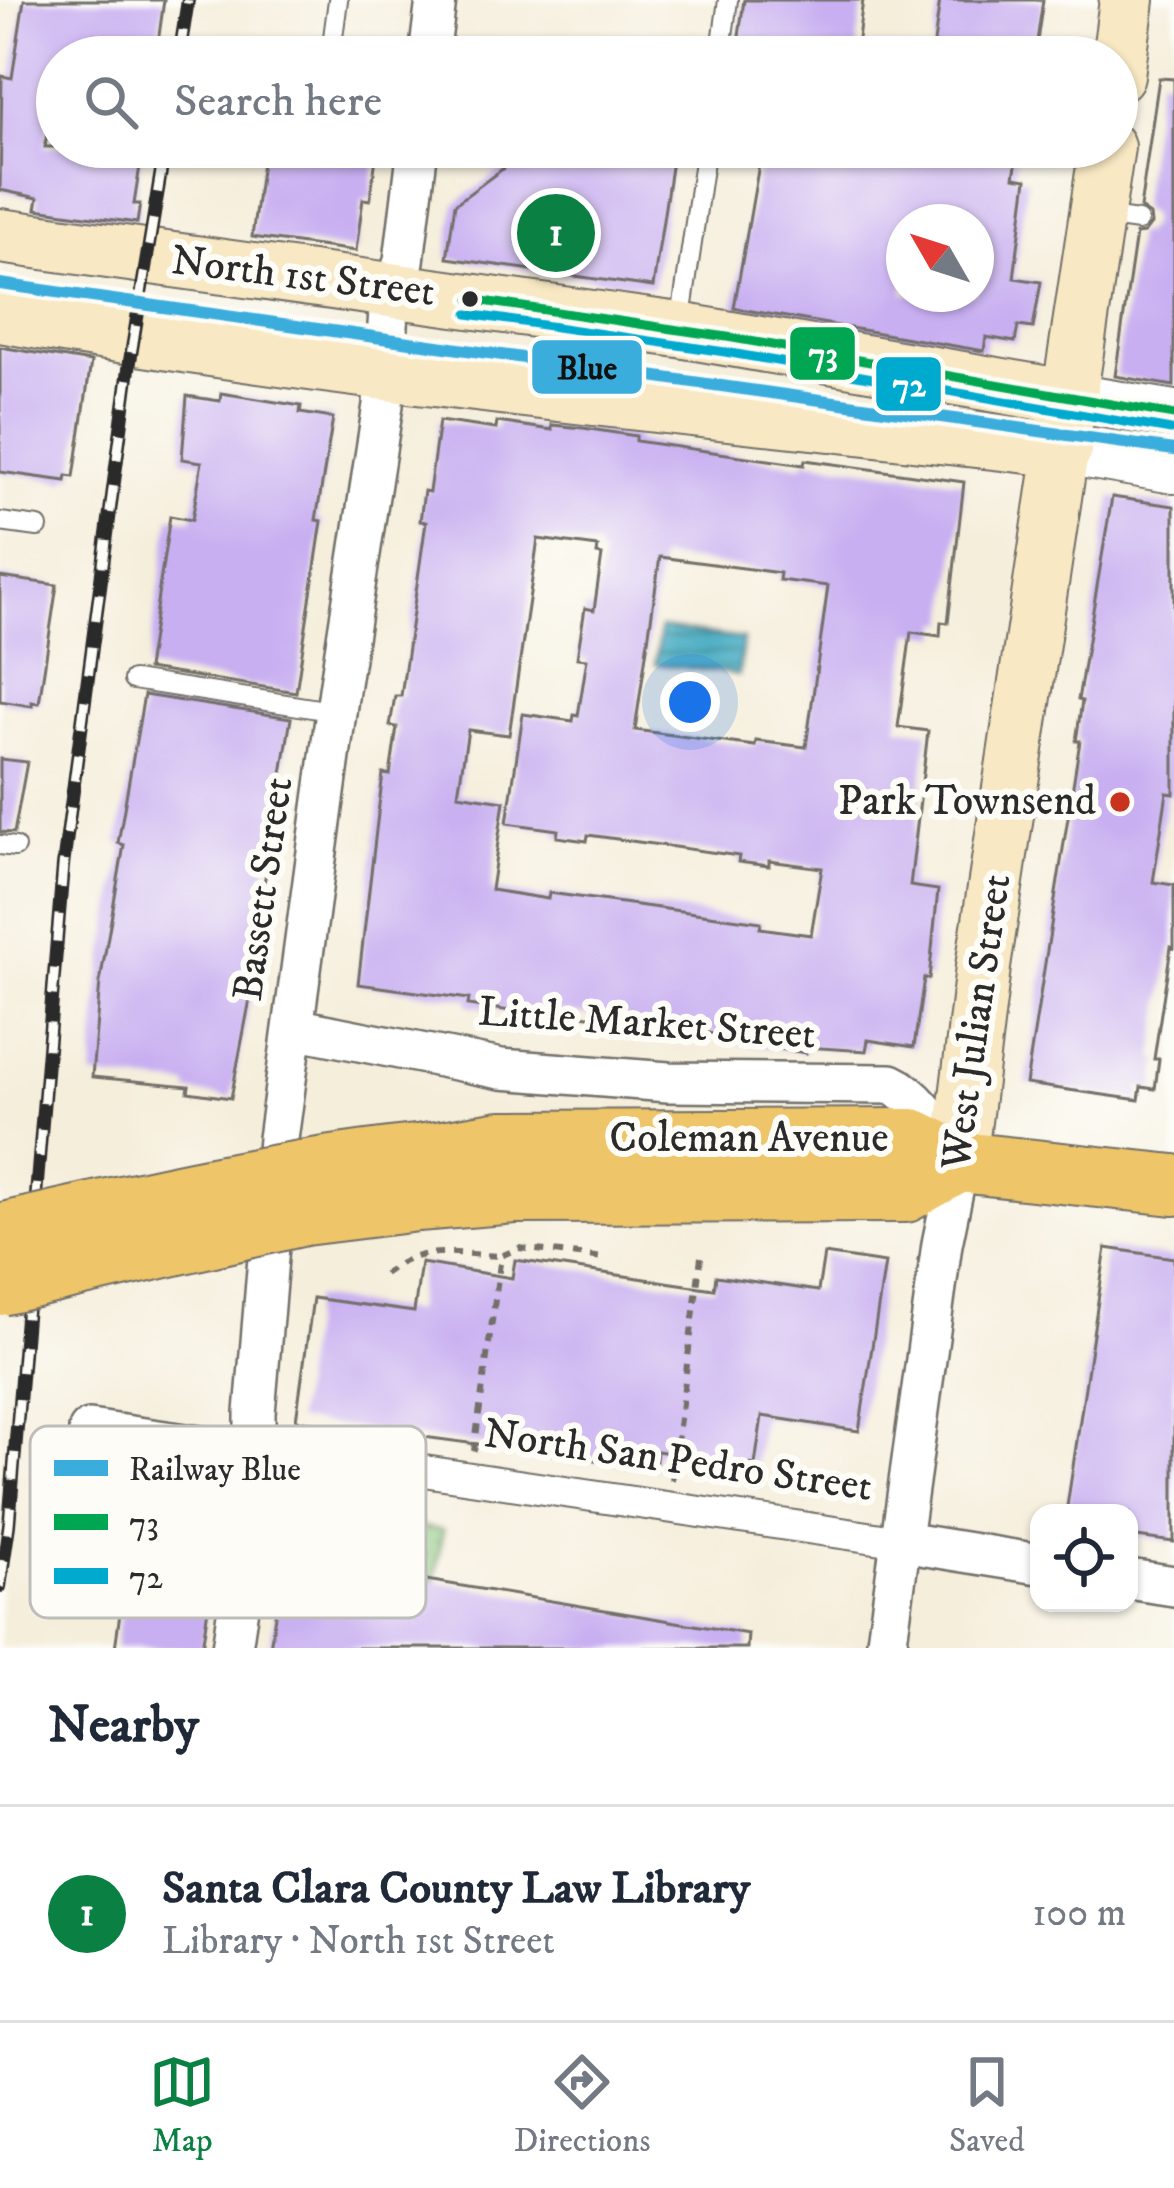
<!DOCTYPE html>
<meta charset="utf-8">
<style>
body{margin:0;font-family:"IM FELL DW Pica",serif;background:#f2f2f3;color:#1f2937}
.controls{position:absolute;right:36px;bottom:36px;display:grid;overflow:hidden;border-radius:24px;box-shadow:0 3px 9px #0004}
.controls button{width:108px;height:108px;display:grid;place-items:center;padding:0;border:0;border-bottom:3px solid #e0e1e3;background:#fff;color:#1f2937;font:60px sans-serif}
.compass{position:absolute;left:886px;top:204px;width:108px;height:108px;border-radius:50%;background:#fff;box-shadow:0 3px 9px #0004;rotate:309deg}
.you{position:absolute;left:690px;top:702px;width:42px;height:42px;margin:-30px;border:9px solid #fff;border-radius:50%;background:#1a73e8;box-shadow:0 0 0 18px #1a73e833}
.badge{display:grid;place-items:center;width:78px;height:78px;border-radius:50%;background:#0b8043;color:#fff;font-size:39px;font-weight:700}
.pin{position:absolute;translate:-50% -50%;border:6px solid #fff;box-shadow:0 3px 12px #0006}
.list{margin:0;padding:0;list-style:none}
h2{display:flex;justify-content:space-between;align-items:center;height:156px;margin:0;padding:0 48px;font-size:51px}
h2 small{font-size:39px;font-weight:400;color:#747a83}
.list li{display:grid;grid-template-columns:78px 1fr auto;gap:36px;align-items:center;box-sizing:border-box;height:216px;padding:0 48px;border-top:3px solid #e0e1e3}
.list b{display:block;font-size:45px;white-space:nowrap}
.list p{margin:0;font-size:39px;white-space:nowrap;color:#747a83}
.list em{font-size:39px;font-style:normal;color:#747a83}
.icon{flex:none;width:66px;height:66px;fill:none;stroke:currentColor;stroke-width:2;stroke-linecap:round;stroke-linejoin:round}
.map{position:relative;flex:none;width:1174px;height:1648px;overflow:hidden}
.search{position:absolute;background:#fff;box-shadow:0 3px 9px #0004;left:36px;right:36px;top:36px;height:132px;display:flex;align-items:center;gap:30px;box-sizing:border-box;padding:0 42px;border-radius:66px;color:#747a83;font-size:45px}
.sheet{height:372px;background:#fff}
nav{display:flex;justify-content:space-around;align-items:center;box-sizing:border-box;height:168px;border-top:3px solid #e0e1e3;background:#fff;font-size:33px;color:#747a83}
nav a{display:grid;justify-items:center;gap:6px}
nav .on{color:#0b8043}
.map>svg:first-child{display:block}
.park{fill:url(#park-dots);stroke:#597852;stroke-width:3}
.water{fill:url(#water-rules);stroke:#366a76;stroke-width:3}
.building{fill:#c8aff1;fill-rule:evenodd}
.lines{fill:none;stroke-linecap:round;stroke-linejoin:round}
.service-casing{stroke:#726f69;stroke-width:22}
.pedestrian-casing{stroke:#726f69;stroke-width:34}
.minor-casing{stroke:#726f69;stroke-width:44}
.tertiary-casing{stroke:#726f69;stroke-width:52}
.secondary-casing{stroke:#726f69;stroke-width:58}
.primary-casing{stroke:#726f69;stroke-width:64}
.path{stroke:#726f69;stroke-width:6;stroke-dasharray:9 9;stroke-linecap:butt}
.service{stroke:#fff;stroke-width:18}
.pedestrian{stroke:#fff;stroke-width:30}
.minor{stroke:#fff;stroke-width:39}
.tertiary{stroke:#fff;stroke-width:48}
.secondary{stroke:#f8e8c3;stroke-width:54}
.primary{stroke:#eec569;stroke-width:60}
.rail-casing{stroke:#2b2b2b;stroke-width:14}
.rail{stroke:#fdfcf7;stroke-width:9;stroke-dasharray:27;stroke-linecap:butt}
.primary-bridge-casing{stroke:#726f69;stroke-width:64;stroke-linecap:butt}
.primary-bridge{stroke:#eec569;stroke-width:60}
.bus-1-casing{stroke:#fdfcf7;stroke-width:18}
.bus-2-casing{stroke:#fdfcf7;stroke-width:18}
.bus-1{stroke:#00a651;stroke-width:9}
.bus-2{stroke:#00a9ce;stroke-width:9}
.rail-1-casing{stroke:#fdfcf7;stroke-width:21}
.rail-1{stroke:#3aaddd;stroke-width:12}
.bus-dot{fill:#2b2b2b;stroke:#fdfcf7;stroke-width:4.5}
.poi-dot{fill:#c8321e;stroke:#fdfcf7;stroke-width:4.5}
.labels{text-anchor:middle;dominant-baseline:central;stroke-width:12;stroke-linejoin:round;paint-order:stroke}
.street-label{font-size:42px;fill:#2b2b2b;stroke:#fdfcf7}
.poi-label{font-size:42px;fill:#2b2b2b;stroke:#fdfcf7;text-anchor:end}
.key{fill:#fdfcf7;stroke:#bebdba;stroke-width:3}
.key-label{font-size:33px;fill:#2b2b2b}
.line-badge{stroke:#fdfcf7;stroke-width:4.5}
.badge-label{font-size:33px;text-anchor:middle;font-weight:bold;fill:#fff}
.pale-badge-label{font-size:33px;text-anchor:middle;font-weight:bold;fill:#111}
</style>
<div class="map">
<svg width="1174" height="1648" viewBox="0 0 1174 1648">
<defs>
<pattern id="park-dots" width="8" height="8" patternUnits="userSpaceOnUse" patternTransform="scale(3)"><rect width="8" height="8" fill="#87c47a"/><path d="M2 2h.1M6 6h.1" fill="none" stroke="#6f9f64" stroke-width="1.8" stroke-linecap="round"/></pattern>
<pattern id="water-rules" width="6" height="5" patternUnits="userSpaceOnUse" patternTransform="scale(3)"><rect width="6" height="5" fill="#42aac1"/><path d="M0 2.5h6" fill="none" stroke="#378b9d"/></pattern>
</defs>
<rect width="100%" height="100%" fill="#fdfcf7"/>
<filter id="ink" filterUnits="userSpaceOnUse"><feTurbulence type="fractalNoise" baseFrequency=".00833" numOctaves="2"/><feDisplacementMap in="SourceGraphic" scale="24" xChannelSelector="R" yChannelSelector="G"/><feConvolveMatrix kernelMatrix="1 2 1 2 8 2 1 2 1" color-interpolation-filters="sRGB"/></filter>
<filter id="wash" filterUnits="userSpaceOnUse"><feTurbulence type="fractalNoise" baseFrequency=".004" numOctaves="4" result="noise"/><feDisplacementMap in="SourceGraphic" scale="48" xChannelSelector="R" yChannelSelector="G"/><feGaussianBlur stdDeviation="2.7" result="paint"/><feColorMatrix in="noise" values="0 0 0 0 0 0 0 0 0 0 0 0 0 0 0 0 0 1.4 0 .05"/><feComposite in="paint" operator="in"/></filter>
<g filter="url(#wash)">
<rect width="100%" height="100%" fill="#f5eedb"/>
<!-- park -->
<path class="park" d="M 292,1508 L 443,1530 L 435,1580 L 284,1556 Z"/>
<!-- water -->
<path class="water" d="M 660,628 L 743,639 L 739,675 L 655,664 Z"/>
<g id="blocks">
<!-- building -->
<path class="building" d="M 24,0 L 164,0 L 156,57 L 57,57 L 45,147 L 143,147 L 134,204 L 140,204 L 137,223 L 36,209 L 38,198 L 0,190 L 2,76 L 12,78 Z
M 744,0 L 863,0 L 856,54 L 766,42 L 764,57 L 736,57 Z
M 940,0 L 1043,0 L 1036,48 L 1024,46 L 1022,57 L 932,57 Z
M 1159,78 L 1174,79 L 1174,386 L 1115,376 L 1136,234 L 1144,233 L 1151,224 L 1150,215 L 1140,208 Z
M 264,147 L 370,147 L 370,150 L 377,151 L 370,200 L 363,199 L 356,251 L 252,237 Z
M 532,147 L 674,147 L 653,287 L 447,258 L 455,204 Z
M 762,147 L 858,156 L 859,147 L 1019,147 L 1014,177 L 1027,179 L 1014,278 L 1041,282 L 1033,328 L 1018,326 L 1015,342 L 986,337 L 984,351 L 734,308 ZM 904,222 L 976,222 L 976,294 L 904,294 Z
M 0,347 L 91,362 L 74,477 L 67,476 L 66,481 L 0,472 Z
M 221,393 L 301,406 L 300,413 L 333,418 L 316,520 L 322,521 L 296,692 L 147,669 L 170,516 L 192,520 L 202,462 L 182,459 L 187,396 L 220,401 Z
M 439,421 L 496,429 L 497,422 L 552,430 L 552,425 L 583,428 L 636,436 L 636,441 L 804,465 L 805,460 L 964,482 L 948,623 L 941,622 L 940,636 L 911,632 L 898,727 L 928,731 L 910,886 L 938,890 L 929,979 L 924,978 L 914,1047 L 868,1040 L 866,1051 L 806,1047 L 806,1053 L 721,1040 L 722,1035 L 554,1011 L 553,1017 L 468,1005 L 469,999 L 358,984 L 379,805 L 383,774 L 390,775 L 397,727 L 390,726 L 395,696 L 401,696 L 426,522 L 420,521 L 424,491 L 429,492 ZM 538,539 L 598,547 L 597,554 L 602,555 L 594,610 L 585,608 L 577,658 L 587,659 L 578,716 L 574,715 L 573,721 L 523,714 L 507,823 L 558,830 L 557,837 L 587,841 L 588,835 L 739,856 L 738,862 L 769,866 L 769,861 L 822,868 L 811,935 L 760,928 L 761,922 L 549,893 L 548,899 L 491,890 L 504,801 L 458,794 L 468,730 L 509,735 ZM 660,557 L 780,573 L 779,580 L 828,586 L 806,747 L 756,741 L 755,746 L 635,730 Z
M 1112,497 L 1174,506 L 1174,794 L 1167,793 L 1153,882 L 1174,885 L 1174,948 L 1171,947 L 1154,1059 L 1159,1059 L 1155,1089 L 1141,1087 L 1139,1100 L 1026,1084 L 1080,741 L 1076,741 L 1082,701 L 1078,700 Z
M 0,577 L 57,585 L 39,703 L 32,702 L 32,706 L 0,701 Z
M 144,695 L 291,718 L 273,829 L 276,829 L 255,922 L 258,922 L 250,968 L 256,968 L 231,1098 L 188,1092 L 189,1086 L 92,1077 L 100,982 L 124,845 L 118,843 Z
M 0,759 L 27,762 L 14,833 L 0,832 Z
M 1106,1248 L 1174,1258 L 1174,1542 L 1129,1536 L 1129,1513 L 1066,1513 Z
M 824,1254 L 885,1263 L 859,1431 L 762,1416 L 755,1465 L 657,1451 L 655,1468 L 296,1420 L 313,1298 L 414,1312 L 421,1263 L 512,1278 L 515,1260 L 714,1289 L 716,1276 L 818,1291 Z
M 139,1481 L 225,1493 L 202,1648 L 115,1648 Z
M 284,1556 L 748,1634 L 747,1648 L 270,1648 Z"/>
</g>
</g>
<g filter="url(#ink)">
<use href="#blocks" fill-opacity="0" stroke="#726f69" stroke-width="3"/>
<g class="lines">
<!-- service casing -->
<g class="service-casing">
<path id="service" d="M 332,45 L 338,0
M 720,57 L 728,0
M 1102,216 L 1138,221
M 680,325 L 706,147
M 0,522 L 38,527
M 133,680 L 337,712
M 0,845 L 15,847"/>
</g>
<!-- pedestrian casing -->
<g class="pedestrian-casing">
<path id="pedestrian" d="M 256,1454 L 370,1463 L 902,1542"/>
</g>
<!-- minor casing -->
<g class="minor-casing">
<path id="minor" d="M 429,57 L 436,0
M 294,1028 L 501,1069 L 668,1082 L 891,1084 C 922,1098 940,1135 959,1162 L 942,1244 L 886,1648
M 89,1430 L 256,1454
M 902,1542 L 1039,1564
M 1129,1579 L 1174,1586
M 232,1648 L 255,1492 L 255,1413 L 278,1139 L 339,690 L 383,405 L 389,310 L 404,261 L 418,147"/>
</g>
<!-- tertiary casing -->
<g class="tertiary-casing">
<path id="tertiary" d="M 1072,398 L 1174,415
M 1064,450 L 1174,469"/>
</g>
<!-- secondary casing -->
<g class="secondary-casing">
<path id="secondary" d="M 1117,75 L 1127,0
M 0,236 L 679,330 L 1072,398
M 0,315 C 352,378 709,409 1064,450
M 959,1162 L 983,967 L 1107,147"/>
</g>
<!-- primary casing -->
<g class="primary-casing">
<path id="primary" d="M 425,1154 L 501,1141 L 912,1139 L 959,1162 L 1174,1185
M 417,1201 L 515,1193 L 905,1192 L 959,1162"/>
</g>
<!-- path -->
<path class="path" d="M 384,1274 C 422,1244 454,1254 501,1256
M 474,1451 L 501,1256 L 519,1248 L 604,1258
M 672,1480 L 701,1257"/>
<!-- service -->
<use href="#service" class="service"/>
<!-- pedestrian -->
<use href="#pedestrian" class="pedestrian"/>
<!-- minor -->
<use href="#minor" class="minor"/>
<!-- tertiary -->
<use href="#tertiary" class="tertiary"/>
<!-- secondary -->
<use href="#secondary" class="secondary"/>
<!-- primary -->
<use href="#primary" class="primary"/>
<!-- rail casing -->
<g class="rail-casing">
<path id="rail" d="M 179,57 L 188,0
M 0,1587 L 9,1525 L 63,866 L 130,361 L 165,147"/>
</g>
<!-- rail -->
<use href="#rail" class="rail"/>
<!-- primary-bridge casing -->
<g class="primary-bridge-casing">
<path id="primary-bridge" d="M 0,1234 C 141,1201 281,1169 425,1154
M 0,1285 L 304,1215 L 417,1201"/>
</g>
<!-- primary-bridge -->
<use href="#primary-bridge" class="primary-bridge"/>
<!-- bus-1 casing -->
<g class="bus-1-casing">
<path id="bus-1" d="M 470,299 L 727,337 L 1174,415"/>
</g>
<!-- bus-2 casing -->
<g class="bus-2-casing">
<path id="bus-2" d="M 468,314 L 725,352 L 1171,430"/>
</g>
<!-- bus-1 -->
<use href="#bus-1" class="bus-1"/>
<!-- bus-2 -->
<use href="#bus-2" class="bus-2"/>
<!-- rail-1 casing -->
<g class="rail-1-casing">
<path id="rail-1" d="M 0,284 L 1174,450"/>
</g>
<!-- rail-1 -->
<use href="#rail-1" class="rail-1"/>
</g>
</g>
<!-- markers -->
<circle class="bus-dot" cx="470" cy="299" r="10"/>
<circle class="poi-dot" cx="1120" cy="802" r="12"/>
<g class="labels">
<!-- street labels -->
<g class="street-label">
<text transform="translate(303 277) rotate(7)">North 1st Street</text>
<text transform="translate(264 889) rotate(-82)">Bassett Street</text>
<text transform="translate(977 1022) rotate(-82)">West Julian Street</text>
<text transform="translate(647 1024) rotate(4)">Little Market Street</text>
<text x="749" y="1139">Coleman Avenue</text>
<text transform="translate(678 1461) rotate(8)">North San Pedro Street</text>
</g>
<!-- poi labels -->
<g class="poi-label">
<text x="1096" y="802">Park Townsend</text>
</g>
</g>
<!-- legend -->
<rect x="30" y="1426" width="396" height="192" rx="18" class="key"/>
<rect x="54" y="1460" width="54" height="16" fill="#3aaddd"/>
<rect x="54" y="1514" width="54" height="16" fill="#00a651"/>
<rect x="54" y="1568" width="54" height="16" fill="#00a9ce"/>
<g class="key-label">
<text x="129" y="1480">Railway Blue</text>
<text x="129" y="1534">73</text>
<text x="129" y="1588">72</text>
</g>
<g class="line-badge">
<rect x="788" y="325" width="69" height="57" rx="12" fill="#00a651"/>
<rect x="530" y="338" width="114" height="58" rx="12" fill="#3aaddd"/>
<rect x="874" y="355" width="69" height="58" rx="12" fill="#00a9ce"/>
</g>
<g class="badge-label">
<text x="823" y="365">73</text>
<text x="909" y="396">72</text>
</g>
<g class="pale-badge-label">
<text x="587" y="379">Blue</text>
</g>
</svg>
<div class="controls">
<button><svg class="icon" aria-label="locate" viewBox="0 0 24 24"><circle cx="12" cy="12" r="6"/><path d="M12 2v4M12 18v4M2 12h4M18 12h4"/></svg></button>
</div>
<svg class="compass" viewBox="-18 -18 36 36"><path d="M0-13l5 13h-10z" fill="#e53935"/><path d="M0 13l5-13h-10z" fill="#747a83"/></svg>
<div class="you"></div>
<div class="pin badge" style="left:556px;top:233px">1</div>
<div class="search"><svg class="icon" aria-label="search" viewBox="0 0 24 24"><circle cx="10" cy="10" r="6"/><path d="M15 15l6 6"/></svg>Search here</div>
</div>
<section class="sheet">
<h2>Nearby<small></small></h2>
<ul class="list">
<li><span class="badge">1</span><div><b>Santa Clara County Law Library</b><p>Library · North 1st Street</p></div><em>100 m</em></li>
</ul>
</section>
<nav>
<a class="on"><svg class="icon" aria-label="map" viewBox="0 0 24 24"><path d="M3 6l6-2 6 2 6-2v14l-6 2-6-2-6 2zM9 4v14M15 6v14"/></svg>Map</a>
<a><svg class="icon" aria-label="directions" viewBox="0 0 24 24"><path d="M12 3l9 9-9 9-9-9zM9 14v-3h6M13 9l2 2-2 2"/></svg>Directions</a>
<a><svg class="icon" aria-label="saved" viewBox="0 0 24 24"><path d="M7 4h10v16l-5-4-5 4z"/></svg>Saved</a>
</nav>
